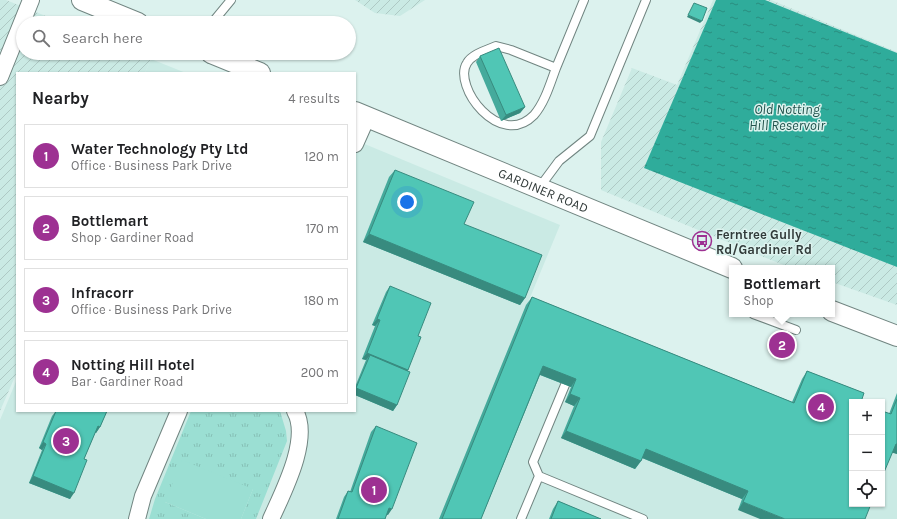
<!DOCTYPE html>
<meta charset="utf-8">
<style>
body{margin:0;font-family:Karla,sans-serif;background:#f2f2f2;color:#202124}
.controls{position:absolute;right:12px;bottom:12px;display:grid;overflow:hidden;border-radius:0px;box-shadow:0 1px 3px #0004}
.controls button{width:36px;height:36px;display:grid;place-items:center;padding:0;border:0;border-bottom:1px solid #e0e0e0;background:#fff;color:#202124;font:20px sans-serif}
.you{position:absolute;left:407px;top:202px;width:14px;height:14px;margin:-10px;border:3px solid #fff;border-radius:50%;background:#1a73e8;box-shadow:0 0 0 6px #1a73e833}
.badge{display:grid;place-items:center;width:26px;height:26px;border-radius:50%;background:#9d3192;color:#fff;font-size:13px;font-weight:700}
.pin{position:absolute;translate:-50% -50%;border:2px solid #fff;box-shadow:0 1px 4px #0006}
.popup{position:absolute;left:729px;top:265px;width:106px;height:52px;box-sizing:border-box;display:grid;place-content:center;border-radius:0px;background:#fff;filter:drop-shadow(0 1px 3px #0005);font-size:13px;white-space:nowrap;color:#757577}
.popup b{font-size:15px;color:#202124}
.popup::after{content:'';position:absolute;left:50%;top:100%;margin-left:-8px;border:8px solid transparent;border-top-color:#fff}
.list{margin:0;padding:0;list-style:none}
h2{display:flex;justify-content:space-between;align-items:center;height:52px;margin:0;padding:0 16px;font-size:17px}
h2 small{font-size:13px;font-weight:400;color:#757577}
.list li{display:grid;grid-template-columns:26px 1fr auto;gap:12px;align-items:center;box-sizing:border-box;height:64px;margin:0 8px 8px;padding:0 8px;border:1px solid #e0e0e0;border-radius:0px}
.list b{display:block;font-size:15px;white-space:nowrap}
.list p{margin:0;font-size:13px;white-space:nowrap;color:#757577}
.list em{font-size:13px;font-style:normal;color:#757577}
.icon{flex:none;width:22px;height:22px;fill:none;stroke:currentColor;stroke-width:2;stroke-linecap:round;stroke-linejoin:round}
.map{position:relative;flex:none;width:897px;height:519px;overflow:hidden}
.search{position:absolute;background:#fff;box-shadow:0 1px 3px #0004;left:16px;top:16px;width:340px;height:44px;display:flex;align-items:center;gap:10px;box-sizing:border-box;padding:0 14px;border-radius:22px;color:#757577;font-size:15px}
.panel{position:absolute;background:#fff;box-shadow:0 1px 3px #0004;left:16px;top:72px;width:340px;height:340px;border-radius:0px}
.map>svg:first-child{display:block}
.built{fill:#caeae4}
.industrial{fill:url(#industrial-furrows)}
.grass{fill:url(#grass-tufts)}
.pitch{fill:#9bdfd3}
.water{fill:url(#water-ripples)}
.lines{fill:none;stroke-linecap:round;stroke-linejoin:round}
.service-casing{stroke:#718581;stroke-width:10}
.minor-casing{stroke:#718581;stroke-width:18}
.tertiary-casing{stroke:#718581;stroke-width:22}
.service{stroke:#fff;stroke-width:8}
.minor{stroke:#fff;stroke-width:16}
.tertiary{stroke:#fff;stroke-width:20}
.wall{fill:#45aa9c}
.shaded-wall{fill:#388b7f}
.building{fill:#50c6b5;stroke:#388b7f}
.labels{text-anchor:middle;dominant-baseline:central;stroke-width:3;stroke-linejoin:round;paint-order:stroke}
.street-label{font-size:13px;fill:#313a39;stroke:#dcf2ee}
.poi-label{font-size:13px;font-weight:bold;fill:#313a39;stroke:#dcf2ee;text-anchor:start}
.water-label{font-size:14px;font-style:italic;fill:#22544d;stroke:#dcf2ee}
</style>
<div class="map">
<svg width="897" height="519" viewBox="0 0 897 519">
<defs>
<pattern id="industrial-furrows" width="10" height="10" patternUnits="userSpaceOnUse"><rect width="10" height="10" fill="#caeae4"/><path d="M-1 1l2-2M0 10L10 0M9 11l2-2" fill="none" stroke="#aec9c4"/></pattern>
<pattern id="grass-tufts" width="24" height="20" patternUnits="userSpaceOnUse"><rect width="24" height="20" fill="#9bdfd3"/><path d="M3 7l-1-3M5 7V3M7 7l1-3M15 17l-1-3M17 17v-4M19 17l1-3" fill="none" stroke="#86c0b6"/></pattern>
<pattern id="water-ripples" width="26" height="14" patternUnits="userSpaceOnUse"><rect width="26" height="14" fill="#2fac9b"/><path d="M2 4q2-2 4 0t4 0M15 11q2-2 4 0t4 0" fill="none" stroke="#298d7f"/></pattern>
</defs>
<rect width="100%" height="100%" fill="#dcf2ee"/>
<!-- built -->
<path class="built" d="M 151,59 L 186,73 L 145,73 Z
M 355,140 L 560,225 L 527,305 L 852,504 L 882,504 L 882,448 L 897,454 L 897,519 L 0,519 L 0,420 L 17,379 L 17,411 L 355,411 Z"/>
<!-- industrial -->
<path class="industrial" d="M 0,0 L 6,0 L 63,23 L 23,23 L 23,53 L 136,53 L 151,59 L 145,73 L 17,73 L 17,372 L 0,411 Z
M 355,0 L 425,0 L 400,16 L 375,13 Z
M 713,0 L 771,0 L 897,52 L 897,305 L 832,282 L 832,268 L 786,266 L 601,190 L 601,142 L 632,68 L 677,85 Z"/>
<!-- grass -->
<path class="grass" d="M 191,411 L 280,411 L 286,431 L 287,441 L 256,519 L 241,519 L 253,489 L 165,502 L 206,519 L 149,519 L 155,499 Z"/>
<!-- pitch -->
<path class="pitch" d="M 182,460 L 253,489 L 241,519 L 206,519 L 165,502 Z"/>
<!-- water -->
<path class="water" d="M 716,0 L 765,0 L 897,53 L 897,267 L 644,168 Z"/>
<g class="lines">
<!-- service casing -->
<g class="service-casing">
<path id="service" d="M 212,23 L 231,0
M 496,46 L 511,50 L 556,68 C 550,84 545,102 534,115 C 500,150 452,86 467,63 C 472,54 487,50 496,46 Z
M 556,68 L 584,0
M 539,188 L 559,161 L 590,136 L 646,0
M 753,314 L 796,330
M 539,476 L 533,462 L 565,385
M 521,519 L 539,476 L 643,519"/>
</g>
<!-- minor casing -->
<g class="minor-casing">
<path id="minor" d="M 0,77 L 31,0
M 355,144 L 367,117
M 137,519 L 143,496 L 179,411
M 271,519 C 283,492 311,439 295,411"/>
</g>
<!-- tertiary casing -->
<g class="tertiary-casing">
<g id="tertiary">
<path d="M 82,0 L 138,23"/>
<path d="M 211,53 L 260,73"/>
<path id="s1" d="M 355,112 L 732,268"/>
<path d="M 832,311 L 897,336"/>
</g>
</g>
<!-- service -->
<use href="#service" class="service"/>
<!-- minor -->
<use href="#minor" class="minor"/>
<!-- tertiary -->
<use href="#tertiary" class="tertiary"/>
</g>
<!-- wall -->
<path class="wall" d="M 480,56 L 525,107 L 520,113 L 501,121 L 476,62 Z
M 395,170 L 464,224 L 525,298 L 520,305 L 363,242 L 389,177 Z
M 390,286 L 418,336 L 397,405 L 393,411 L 355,395 L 355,387 L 366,360 L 362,359 L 375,326 L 372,325 L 386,292 Z
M 532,297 L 792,402 L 802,379 L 807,371 L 864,393 L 738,510 L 742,499 L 642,458 L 641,461 L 635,469 L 561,438 L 574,406 L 565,402 L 571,387 L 540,375 L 481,519 L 439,519 L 526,305 Z
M 897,393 L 897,454 L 892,452 L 889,414 Z
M 56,411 L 107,411 L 100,427 L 96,433 L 95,433 L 84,459 L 70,499 L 29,483 L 42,450 L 39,448 L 52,416 Z
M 376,426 L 388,515 L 387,514 L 385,519 L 336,519 L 344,497 L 348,491 L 350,492 L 371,432 Z
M 558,501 L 601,519 L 549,519 L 553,509 Z"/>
<!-- shaded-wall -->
<path class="shaded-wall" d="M 688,15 L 702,21 L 700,23 L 687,17 Z
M 525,107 L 520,113 L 501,121 L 506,115 Z
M 369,234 L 525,298 L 520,305 L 363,242 Z
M 377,319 L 380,320 L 375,326 L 372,325 Z
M 367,353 L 408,370 L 403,376 L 370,355 L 366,360 L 362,359 Z
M 543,366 L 576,379 L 571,387 L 538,374 Z
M 356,388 L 397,405 L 393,411 L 355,395 L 355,390 Z
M 570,394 L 580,398 L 574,406 L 565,402 Z
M 98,426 L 100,427 L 96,433 L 93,432 Z
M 566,431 L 641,461 L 635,469 L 561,438 Z
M 43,442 L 46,444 L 42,450 L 39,448 Z
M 896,444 L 897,444 L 897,454 L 890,452 Z
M 646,449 L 748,491 L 742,499 L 640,457 Z
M 33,476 L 74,493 L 70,499 L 29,483 Z
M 743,502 L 785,519 L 760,519 L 738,510 Z
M 389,508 L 392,509 L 388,515 L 385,514 Z"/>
<!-- building -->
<path class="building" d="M 694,3 L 707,8 L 702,21 L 688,15 Z
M 499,48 L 525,107 L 506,115 L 480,56 Z
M 395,170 L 474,202 L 464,224 L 542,255 L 525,298 L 369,234 Z
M 390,286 L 431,303 L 418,336 L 421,337 L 408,370 L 367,353 L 380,320 L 377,319 Z
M 532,297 L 794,403 L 807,371 L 864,393 L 861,402 L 852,402 L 852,504 L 871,504 L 865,519 L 785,519 L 743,502 L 748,491 L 646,449 L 641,461 L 566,431 L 580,398 L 570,394 L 576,379 L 543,366 L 481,519 L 442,519 Z
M 370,355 L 410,372 L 397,405 L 356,388 Z
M 897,399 L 897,444 L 896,444 L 882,477 L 882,411 L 891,414 Z
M 56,411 L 107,411 L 100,427 L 98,426 L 84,459 L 87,460 L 74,493 L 33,476 L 46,444 L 43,442 Z
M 376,426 L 417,443 L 392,509 L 389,508 L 385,519 L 338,519 L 348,491 L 352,492 Z
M 558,501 L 601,519 L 551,519 Z"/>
<!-- icons -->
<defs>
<g id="bus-ring" transform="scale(1)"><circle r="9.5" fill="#dcf2ee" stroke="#9d3192" stroke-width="1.5"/><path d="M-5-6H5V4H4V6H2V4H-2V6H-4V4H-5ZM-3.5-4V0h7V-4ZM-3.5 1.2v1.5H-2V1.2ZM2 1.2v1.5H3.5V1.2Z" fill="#9d3192"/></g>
</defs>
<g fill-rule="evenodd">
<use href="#bus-ring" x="702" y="241"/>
</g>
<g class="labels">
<!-- street labels -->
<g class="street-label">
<text stroke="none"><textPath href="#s1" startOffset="204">GARDINER ROAD</textPath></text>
</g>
<!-- poi labels -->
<g class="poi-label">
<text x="716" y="234">Ferntree Gully<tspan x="716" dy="15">Rd/Gardiner Rd</tspan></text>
</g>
<!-- water labels -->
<g class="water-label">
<text x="787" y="109">Old Notting<tspan x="787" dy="16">Hill Reservoir</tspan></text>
</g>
</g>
</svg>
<div class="controls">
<button>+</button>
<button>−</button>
<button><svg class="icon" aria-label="locate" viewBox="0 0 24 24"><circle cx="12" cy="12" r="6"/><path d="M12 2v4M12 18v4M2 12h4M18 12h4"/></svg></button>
</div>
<div class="you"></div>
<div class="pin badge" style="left:374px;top:490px">1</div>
<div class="pin badge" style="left:782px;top:345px">2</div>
<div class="popup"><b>Bottlemart</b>Shop</div>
<div class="pin badge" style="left:66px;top:441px">3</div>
<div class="pin badge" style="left:821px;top:407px">4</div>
<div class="search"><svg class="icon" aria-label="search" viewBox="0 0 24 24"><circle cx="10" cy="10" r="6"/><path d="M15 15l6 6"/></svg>Search here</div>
<section class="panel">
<h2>Nearby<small>4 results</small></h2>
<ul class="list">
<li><span class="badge">1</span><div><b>Water Technology Pty Ltd</b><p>Office · Business Park Drive</p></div><em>120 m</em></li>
<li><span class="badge">2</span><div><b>Bottlemart</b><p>Shop · Gardiner Road</p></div><em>170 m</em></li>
<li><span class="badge">3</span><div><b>Infracorr</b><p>Office · Business Park Drive</p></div><em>180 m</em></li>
<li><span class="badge">4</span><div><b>Notting Hill Hotel</b><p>Bar · Gardiner Road</p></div><em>200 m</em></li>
</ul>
</section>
</div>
